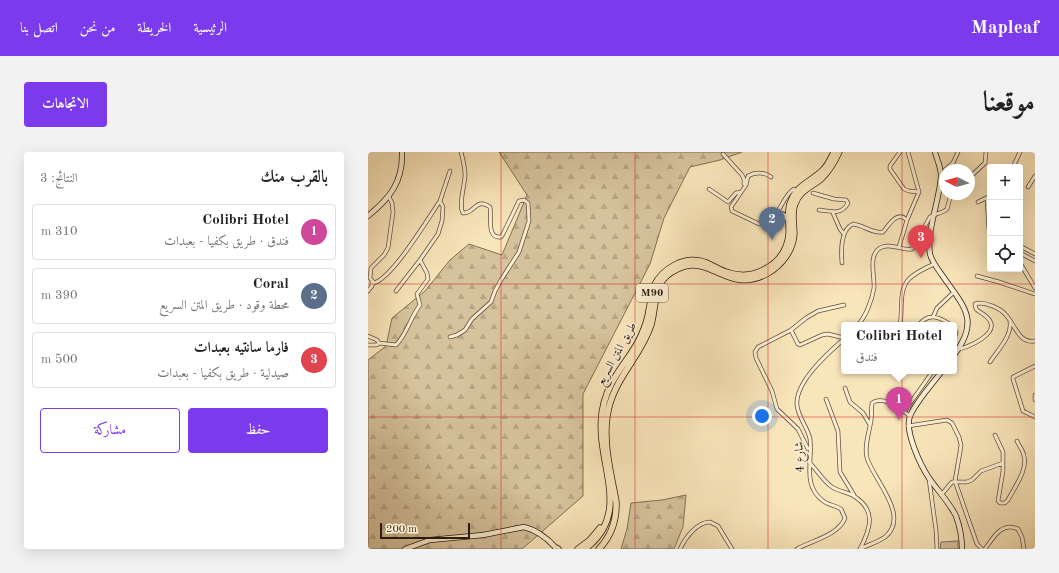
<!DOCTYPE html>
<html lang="ar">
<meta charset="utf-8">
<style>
body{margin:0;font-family:"Old Standard TT",Amiri,serif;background:#f2f2f2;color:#222;direction:rtl}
.controls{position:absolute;right:12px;top:12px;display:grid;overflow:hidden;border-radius:4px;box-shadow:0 4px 16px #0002}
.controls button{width:36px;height:36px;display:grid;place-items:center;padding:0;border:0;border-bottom:1px solid #e0e0e0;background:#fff;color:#222;font:20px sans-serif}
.compass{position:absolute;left:571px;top:12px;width:36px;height:36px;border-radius:50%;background:#fff;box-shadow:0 4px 16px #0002;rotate:275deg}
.scale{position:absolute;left:12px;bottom:10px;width:90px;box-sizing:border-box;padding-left:4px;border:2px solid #2e1c10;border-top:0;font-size:11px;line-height:14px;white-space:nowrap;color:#2e1c10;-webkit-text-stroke:3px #fbeed2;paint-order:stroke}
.you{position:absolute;left:394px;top:264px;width:14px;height:14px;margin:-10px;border:3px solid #fff;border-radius:50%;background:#1a73e8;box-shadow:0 0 0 6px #1a73e833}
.badge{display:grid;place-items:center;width:26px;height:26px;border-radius:50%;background:#7c3aed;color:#fff;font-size:13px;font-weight:700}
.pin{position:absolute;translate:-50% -33px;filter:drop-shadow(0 1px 2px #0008)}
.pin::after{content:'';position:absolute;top:21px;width:14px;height:12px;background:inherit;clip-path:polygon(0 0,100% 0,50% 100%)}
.popup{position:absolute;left:473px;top:170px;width:116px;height:52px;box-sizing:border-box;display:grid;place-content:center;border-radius:4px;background:#fff;filter:drop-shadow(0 1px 3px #0005);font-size:13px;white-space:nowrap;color:#767676}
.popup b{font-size:15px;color:#222}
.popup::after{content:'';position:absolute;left:50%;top:100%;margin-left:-8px;border:8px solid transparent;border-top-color:#fff}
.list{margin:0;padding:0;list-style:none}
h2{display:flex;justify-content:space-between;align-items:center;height:52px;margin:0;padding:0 16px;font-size:17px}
h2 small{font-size:13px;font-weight:400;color:#767676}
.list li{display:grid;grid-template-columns:26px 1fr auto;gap:12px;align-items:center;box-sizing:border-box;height:56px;margin:0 8px 8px;padding:0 8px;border:1px solid #e0e0e0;border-radius:4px}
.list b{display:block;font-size:15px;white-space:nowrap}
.list p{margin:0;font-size:13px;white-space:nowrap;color:#767676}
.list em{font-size:13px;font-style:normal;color:#767676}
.actions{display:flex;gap:8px;padding:12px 16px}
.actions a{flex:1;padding:9px 0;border:1px solid #7c3aed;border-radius:4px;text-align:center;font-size:14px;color:#7c3aed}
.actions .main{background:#7c3aed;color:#fff}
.icon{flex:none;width:22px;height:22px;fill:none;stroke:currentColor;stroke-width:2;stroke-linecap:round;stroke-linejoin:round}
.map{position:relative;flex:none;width:667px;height:397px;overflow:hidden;direction:ltr;border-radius:4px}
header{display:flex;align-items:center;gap:24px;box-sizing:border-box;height:56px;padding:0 20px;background:#7c3aed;color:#fff}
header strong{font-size:19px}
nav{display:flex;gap:22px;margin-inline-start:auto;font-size:14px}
.intro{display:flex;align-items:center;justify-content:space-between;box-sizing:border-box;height:96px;padding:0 24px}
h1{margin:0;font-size:28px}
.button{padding:10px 18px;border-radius:4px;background:#7c3aed;color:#fff;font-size:14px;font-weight:700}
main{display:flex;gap:24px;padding:0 24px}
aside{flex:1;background:#fff;border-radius:4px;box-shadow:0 4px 16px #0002}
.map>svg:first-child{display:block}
.green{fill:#d6c39d;stroke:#827056}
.forest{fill:url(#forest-firs);stroke:#827056}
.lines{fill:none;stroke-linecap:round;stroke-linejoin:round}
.minor-casing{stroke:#614e3a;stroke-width:4.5}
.secondary-casing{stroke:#2e1c10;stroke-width:6}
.motorway-casing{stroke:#2e1c10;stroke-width:7}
.minor{stroke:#fbeed2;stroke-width:3}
.secondary{stroke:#fbeed2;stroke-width:4.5}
.motorway{stroke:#f9e5ba;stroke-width:5.5}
.grid{fill:none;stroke:#d62828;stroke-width:1;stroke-opacity:0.55}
.labels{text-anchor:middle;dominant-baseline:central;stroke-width:3.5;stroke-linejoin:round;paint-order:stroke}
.shield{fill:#fbeed2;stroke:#6c5b4a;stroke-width:1}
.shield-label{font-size:11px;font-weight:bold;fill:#2e1c10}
.street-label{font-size:12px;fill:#2e1c10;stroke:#fbeed2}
</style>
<header>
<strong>Mapleaf</strong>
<nav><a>الرئيسية</a><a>الخريطة</a><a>من نحن</a><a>اتصل بنا</a></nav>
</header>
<div class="intro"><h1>موقعنا</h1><a class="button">الاتجاهات</a></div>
<main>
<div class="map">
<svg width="667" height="397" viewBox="0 0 667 397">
<defs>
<pattern id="forest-firs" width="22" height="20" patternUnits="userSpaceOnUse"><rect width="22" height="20" fill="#d6c39d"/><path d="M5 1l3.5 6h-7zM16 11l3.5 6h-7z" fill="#b8a786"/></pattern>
</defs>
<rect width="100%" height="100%" fill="#f9e5ba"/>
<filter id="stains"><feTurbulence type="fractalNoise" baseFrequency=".005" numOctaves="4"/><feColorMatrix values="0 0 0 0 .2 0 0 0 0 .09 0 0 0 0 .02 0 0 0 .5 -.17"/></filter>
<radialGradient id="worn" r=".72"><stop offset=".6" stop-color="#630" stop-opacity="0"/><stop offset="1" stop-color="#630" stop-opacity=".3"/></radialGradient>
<!-- green -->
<path class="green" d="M 590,389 L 590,397 L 572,397 L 573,390 Z"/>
<!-- forest -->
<path class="forest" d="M 131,0 L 374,0 L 352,8 L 322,15 L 296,66 L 282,112 L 215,242 L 215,344 L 154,397 L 0,397 L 0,208 L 18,194 L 24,166 L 57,139 L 82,108 L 101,92 L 134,103 L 159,43 Z
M 318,343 L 315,375 L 306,397 L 253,397 L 259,377 L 263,351 L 294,348 Z"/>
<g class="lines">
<!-- minor casing -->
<g class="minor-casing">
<path id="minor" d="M 532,0 L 522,14 L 522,17 L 536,37 L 541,39 L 551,40
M 355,2 L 374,23 L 376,27 L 376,32
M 645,15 L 652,0
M 577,18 L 585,11 L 590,0
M 403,25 C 397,20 387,20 380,24 L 378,33 L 363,55 L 364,59 L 391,72 L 401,70 C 412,62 416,42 426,37
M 601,26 L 617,11 L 618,0
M 660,35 L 667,24
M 341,37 L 360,50 L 368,41 L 373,40
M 445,41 L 466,47 L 478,48 L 480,51 C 473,64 463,59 451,58
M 21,45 L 24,51 L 25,60 L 20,96 L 16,103 L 3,116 L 2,126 L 6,131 C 25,125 59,68 72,49 L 75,55 L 74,69 L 70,82 L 52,108 L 28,139
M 619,47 L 621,78
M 72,49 L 82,19
M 610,50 L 622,44
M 465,61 L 472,77 L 476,82
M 539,68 L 551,40 L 540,0
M 652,94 L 667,102
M 652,101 L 667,109
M 474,111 C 473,99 472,78 485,72 C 495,73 505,82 515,80 C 521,73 529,58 539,68 L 531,95
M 652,111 L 667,136
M 609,124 L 631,130 L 667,142
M 0,139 L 4,134 L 4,130
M 565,165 L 569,156 L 586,140
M 490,173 C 498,164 504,148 506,136 C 507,124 499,101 514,95 C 525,91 534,99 544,97 L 562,65 C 567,61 574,62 579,57 L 583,42
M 532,173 C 535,159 530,138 541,127 C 548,120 558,116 566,112
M 551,173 C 560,160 572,165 583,173
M 586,176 L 588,181 L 586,187
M 423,178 L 430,192 L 432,193 L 454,183 L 460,182 L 476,186
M 0,184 L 9,188 L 11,191 L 9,193 L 0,193
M 82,185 L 89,183 L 97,178 L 104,167 L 123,150 L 127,139 L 133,128 L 151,100 L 161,69 L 160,51 L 156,48 L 151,49 L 135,82 L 133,85 C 118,87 124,64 122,55 C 107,45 107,62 95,61 C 90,53 97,33 97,23 C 97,15 95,8 93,0
M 11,191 L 28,193 C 39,182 42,166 52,153 L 49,142 L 60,127 L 59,121 L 52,108
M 590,197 C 600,196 630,182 622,169 C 619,163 612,161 608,157 L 607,152 L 610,151 C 620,151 632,156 638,163 C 647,173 651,192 667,189
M 622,210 C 629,199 644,184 642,170
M 667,214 L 645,225 L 645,227 L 655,259 L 667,265
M 477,236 L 482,250 L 495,261 L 502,273
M 667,243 L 667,248
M 458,247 L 470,279 L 472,320 L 486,343
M 536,260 L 565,219
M 540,274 L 579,268 L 584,271 L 591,285 L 593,293 L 592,300 L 587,329 L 609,392 L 614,397
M 440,297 L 430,277 L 409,257 L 404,239 L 388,206 L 387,200 L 390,195 L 423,178 L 438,166 L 450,159 L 476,153
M 441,310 C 449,318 455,329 464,335 C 470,339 478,340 484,343 C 509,357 503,376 492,397
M 635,311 L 635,319 L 630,349 L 632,351 L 637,351 L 640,348 C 646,336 660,318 656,304 C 655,298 651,294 649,289
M 561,327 L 568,378 L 569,397
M 574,342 L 584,330 L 599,330 L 604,328 L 613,319 L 635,311 L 635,300 L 627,283
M 312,397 C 317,386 329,370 342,370 L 350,374 L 364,397
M 429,397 C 443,389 471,383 477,366 L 473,357 C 467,353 459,353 454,348 C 434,332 445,309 442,287 C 440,276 430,265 429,253 C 427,230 460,201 476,187
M 492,397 C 500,393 510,390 517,385 C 543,364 505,327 499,306 C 496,294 501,281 503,269 C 504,263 503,257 504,251 C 515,243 533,257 542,264
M 617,397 C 625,386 634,369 650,377 L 654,385 L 656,397"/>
</g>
<!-- secondary casing -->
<g class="secondary-casing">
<path id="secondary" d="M 567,0 C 569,8 573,15 573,24 C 572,47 558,80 562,102 C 564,110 569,116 574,123 C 595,154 613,167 586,203
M 0,64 C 22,46 35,30 34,0
M 574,219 C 565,231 547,251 542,264 C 536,279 553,314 561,326 C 570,339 581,350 588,364 C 592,375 594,386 594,397
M 37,397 L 62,388 L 115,383 L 156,375 C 168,378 180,387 188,396"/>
</g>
<!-- motorway casing -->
<g class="motorway-casing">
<path id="motorway" d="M 408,63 L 415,63 L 421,68
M 188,396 L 190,397
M 210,397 L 222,388 L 232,376
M 217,397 C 266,360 227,311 234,261 C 236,247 241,234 249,222 C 257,209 267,198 273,184 C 277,175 280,167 281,158 C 283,150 283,142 286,134 C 295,116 316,104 336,110 C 345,113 352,119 361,121 C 374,125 388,123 399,116 C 414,108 422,92 421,76 C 421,67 419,57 423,49 C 429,33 444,29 455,18 C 460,13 463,6 466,0
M 231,397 C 244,383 249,367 248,349 C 243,322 235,292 239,265 C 244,227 272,207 283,173 C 287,159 286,142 294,129 C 299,122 308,117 317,114 C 346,107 363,142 400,121 C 414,113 425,98 426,82 C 426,72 423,61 427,52 C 431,39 443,35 453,27 C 461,19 466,11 471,0"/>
</g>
<!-- minor -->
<use href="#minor" class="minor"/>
<!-- secondary -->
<use href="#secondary" class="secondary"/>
<!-- motorway -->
<use href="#motorway" class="motorway"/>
</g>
<!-- grid -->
<path class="grid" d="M 133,0 L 133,397M 267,0 L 267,397M 400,0 L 400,397M 534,0 L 534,397M 0,132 L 667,132M 0,265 L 667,265"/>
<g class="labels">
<!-- shield labels -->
<rect class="shield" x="268" y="132" width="32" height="18" rx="3"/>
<g class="shield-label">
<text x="284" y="141">M90</text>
</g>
<!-- street labels -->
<g class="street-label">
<text transform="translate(249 202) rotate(-61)">طريق المتن السريع</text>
<text transform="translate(432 305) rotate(-92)">شارع 4</text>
</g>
</g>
<rect width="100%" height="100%" filter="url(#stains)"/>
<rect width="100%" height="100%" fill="url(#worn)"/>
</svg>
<div class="controls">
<button>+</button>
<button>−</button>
<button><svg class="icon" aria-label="locate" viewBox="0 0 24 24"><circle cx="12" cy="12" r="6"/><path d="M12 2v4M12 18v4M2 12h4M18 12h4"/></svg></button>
</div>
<svg class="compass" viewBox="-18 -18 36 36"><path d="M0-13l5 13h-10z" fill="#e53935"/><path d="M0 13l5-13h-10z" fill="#767676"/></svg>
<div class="scale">200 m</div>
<div class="you"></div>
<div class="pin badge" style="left:531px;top:268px;background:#d1479c">1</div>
<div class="popup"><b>Colibri Hotel</b>فندق</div>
<div class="pin badge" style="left:404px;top:88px;background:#5c6f8a">2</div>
<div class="pin badge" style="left:553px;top:106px;background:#e0444e">3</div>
</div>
<aside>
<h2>بالقرب منك<small>النتائج: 3</small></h2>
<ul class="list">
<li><span class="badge" style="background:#d1479c">1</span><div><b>Colibri Hotel</b><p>فندق · طريق بكفيا - بعبدات</p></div><em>310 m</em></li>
<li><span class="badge" style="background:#5c6f8a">2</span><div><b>Coral</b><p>محطة وقود · طريق المتن السريع</p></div><em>390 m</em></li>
<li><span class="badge" style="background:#e0444e">3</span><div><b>فارما سانتيه بعبدات</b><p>صيدلية · طريق بكفيا - بعبدات</p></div><em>500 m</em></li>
</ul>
<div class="actions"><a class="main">حفظ</a><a>مشاركة</a></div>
</aside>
</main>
